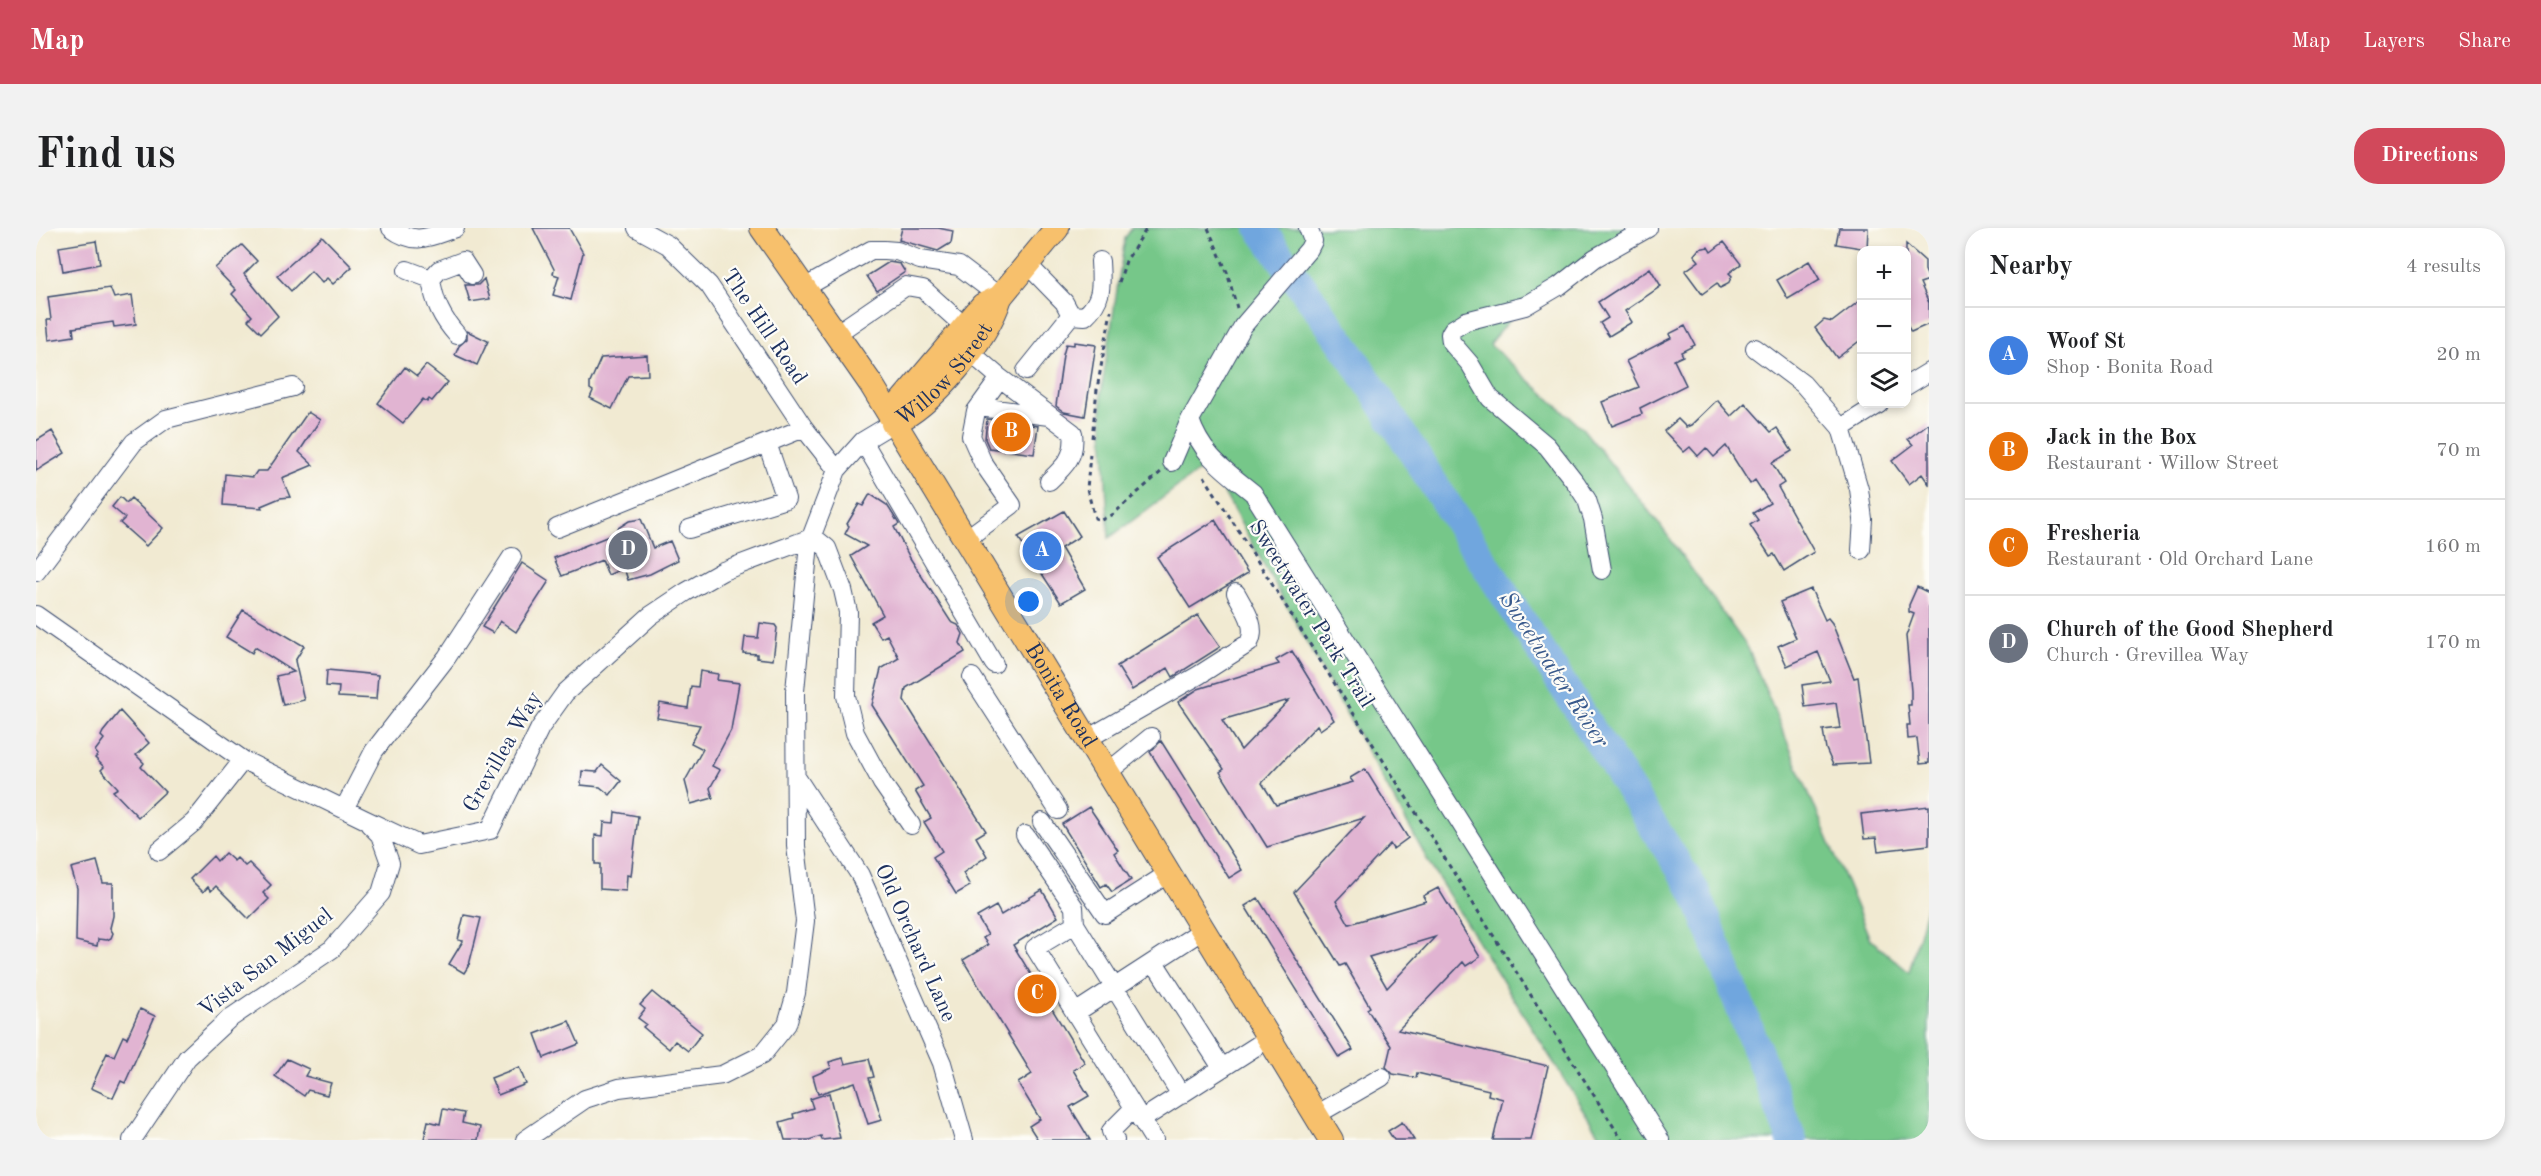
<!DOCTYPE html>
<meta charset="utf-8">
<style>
body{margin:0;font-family:"Old Standard TT",serif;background:#f2f2f2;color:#202124}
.controls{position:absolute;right:18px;top:18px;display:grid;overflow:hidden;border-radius:12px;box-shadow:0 3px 9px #0003}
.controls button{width:54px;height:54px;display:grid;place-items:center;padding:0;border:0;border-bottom:2px solid #e0e0e0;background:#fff;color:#202124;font:30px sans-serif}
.you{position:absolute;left:993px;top:374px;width:21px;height:21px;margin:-15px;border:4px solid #fff;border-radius:50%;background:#1a73e8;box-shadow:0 0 0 9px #1a73e833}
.badge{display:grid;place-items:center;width:39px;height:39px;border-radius:50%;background:#d1495b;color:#fff;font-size:20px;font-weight:700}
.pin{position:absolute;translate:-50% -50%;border:3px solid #fff;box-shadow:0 2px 6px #0006}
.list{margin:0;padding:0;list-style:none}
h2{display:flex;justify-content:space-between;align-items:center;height:78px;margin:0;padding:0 24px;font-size:26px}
h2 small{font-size:20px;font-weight:400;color:#757577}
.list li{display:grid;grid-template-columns:39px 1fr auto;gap:18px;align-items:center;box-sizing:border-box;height:96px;padding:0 24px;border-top:2px solid #e0e0e0}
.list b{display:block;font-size:22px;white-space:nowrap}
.list p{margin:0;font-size:20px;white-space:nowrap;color:#757577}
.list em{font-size:20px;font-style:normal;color:#757577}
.icon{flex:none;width:33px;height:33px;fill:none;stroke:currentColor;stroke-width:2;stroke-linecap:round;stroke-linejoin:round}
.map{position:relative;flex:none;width:1893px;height:912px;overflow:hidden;border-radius:24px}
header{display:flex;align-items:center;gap:36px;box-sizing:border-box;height:84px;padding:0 30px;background:#d1495b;color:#fff}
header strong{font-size:28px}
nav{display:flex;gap:33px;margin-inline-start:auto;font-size:21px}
.intro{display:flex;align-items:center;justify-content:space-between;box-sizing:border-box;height:144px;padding:0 36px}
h1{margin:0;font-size:42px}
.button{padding:15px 27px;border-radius:24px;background:#d1495b;color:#fff;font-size:21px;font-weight:700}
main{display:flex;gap:36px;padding:0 36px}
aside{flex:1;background:#fff;border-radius:24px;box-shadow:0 3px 9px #0003}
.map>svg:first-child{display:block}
.green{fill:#76c789;stroke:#487b74;stroke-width:1.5}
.water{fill:#6fa6de;stroke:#456a9e;stroke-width:1.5}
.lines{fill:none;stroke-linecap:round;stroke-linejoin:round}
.river{stroke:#6fa6de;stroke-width:30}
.building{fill:#e1b4d2;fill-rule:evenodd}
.minor-casing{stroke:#3b4b6f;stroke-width:20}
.major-casing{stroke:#3b4b6f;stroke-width:26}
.path{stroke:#3b4b6f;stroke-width:3;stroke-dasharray:4.5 4.5;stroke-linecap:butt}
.minor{stroke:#fff;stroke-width:18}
.major{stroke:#f7c06c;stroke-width:24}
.labels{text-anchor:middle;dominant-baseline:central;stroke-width:4.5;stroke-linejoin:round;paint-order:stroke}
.street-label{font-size:22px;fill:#1b2f5e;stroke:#fdfcf7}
.water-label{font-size:24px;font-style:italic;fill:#38598b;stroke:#fdfcf7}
</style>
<header>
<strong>Map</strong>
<nav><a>Map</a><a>Layers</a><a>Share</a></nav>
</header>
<div class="intro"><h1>Find us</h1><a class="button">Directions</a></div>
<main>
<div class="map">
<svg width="1893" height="912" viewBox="0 0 1893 912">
<rect width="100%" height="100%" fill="#fdfcf7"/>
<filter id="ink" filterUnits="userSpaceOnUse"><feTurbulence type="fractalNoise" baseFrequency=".0167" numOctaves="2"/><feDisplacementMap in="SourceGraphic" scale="12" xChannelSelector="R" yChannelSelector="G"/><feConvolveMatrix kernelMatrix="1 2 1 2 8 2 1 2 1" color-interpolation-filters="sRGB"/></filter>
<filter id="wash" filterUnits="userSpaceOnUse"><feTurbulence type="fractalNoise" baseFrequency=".008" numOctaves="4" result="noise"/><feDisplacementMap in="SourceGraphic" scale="24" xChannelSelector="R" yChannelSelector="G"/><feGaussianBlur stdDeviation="1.35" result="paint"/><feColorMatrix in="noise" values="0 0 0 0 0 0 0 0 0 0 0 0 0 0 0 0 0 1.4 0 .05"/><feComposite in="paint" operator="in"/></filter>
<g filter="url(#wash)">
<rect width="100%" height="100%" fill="#f1ead2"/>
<!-- green -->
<path class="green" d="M 1096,0 L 1619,0 L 1480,84 L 1453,116 L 1547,201 L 1624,297 L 1712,420 L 1834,711 L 1873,744 L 1893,670 L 1893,912 L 1566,912 L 1396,640 L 1172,236 L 1073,310 L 1065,165 L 1089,10 Z"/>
<!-- water -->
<path class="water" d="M 1212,0 L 1217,0 L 1302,117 L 1297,118 Z"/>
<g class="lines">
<!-- river -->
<path class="river" d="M 1224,0 L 1313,124 L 1660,665 L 1756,912"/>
</g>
<g id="blocks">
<!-- building -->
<path class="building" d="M 497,0 L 533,0 L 547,25 L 535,72 L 517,67 L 523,48 L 517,46 L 518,41 Z
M 866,0 L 902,0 L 917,3 L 915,15 L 902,23 L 863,12 Z
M 1803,0 L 1832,0 L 1831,21 L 1800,16 Z
M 286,8 L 316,39 L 297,56 L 291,50 L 286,55 L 275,43 L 255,63 L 241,48 Z
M 60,13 L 64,36 L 27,43 L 23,19 Z
M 1688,14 L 1705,36 L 1693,45 L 1696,48 L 1692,56 L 1684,60 L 1681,55 L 1666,66 L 1649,43 L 1663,33 L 1658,27 L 1663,21 L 1672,19 L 1675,24 Z
M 1870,16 L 1889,33 L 1889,42 L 1893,52 L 1884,55 L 1893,75 L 1893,96 L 1875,104 L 1870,95 Z
M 206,17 L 221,33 L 208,46 L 242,88 L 225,105 L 212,92 L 216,88 L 196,66 L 200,62 L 179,40 Z
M 1773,33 L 1784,52 L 1752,71 L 1741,52 Z
M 853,34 L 864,36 L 869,44 L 841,63 L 831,48 Z
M 1614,40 L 1625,58 L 1589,83 L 1596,94 L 1573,108 L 1564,95 L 1572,90 L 1562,74 Z
M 448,51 L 454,71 L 434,74 L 429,57 L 442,57 Z
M 74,60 L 78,70 L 96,67 L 100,96 L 78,99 L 77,94 L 37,100 L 38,108 L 13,112 L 11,92 L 15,92 L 12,69 Z
M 1826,71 L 1826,111 L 1801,130 L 1779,100 L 1788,92 L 1796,94 Z
M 1649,98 L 1659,117 L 1645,124 L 1647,128 L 1638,132 L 1650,157 L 1604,180 L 1606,186 L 1576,198 L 1566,174 L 1603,159 L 1590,133 L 1635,110 L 1633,106 Z
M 431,103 L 452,113 L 441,137 L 419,127 L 423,118 L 431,111 Z
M 1038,114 L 1060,117 L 1049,188 L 1028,184 L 1020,178 L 1027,127 L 1030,116 L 1038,117 Z
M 611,127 L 612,147 L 592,148 L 576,181 L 554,170 L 557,163 L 554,161 L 554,155 L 565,130 Z
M 390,137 L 412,154 L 396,173 L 393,171 L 391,174 L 387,171 L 367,195 L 342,175 L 369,139 L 381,148 Z
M 1681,172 L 1695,188 L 1709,175 L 1735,204 L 1741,200 L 1756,223 L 1736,235 L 1748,255 L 1742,259 L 1778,324 L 1748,343 L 1738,326 L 1734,328 L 1714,297 L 1722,292 L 1717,285 L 1734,275 L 1719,252 L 1714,256 L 1690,218 L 1678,229 L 1670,220 L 1662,228 L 1654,219 L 1648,224 L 1628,203 L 1642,191 L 1650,199 L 1655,197 Z
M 272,184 L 284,192 L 263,224 L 277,237 L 246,250 L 254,269 L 244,270 L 225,278 L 226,280 L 187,277 L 189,246 L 217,249 L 221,243 L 231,243 Z
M 951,191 L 1002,198 L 998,226 L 953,220 L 949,211 Z
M 1893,195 L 1893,256 L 1886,246 L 1873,256 L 1856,233 L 1877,217 L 1872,211 Z
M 16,203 L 29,225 L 0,243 L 0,213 Z
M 834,266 L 851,277 L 863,296 L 858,299 L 874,330 L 915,394 L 922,397 L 927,406 L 924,415 L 929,424 L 870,460 L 868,472 L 950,603 L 940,609 L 951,628 L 927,645 L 934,658 L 920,666 L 897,629 L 906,623 L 888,594 L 895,590 L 879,563 L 887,558 L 836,477 L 845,441 L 863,430 L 851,407 L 845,410 L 835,394 L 847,387 L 815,328 L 831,318 L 809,306 L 813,298 L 811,296 L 823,276 L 827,278 Z
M 84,269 L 90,275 L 95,270 L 127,300 L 110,318 L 84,295 L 89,290 L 76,279 Z
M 1028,283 L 1044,308 L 1025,320 L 1049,361 L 1025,375 L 982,309 Z
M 605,291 L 617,320 L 634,313 L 642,332 L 614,346 L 592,352 L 588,340 L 572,347 L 566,332 L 526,348 L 518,330 L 583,304 L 582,300 L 593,293 Z
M 1179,292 L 1212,345 L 1154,380 L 1121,329 Z
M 486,335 L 513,353 L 480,404 L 464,393 L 457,405 L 446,399 Z
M 1881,359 L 1893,365 L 1893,535 L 1884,536 L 1881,510 L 1872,511 L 1871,497 L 1874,497 L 1872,477 L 1875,477 L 1875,463 L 1870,408 L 1878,386 L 1873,384 L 1873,377 Z
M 1775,361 L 1789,392 L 1792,390 L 1796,395 L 1818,450 L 1822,449 L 1833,535 L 1797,537 L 1790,521 L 1787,502 L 1804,500 L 1800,475 L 1769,479 L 1766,457 L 1794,453 L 1782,424 L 1751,438 L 1742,418 L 1760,410 L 1744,374 Z
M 207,382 L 268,418 L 259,433 L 268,472 L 247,477 L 240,448 L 258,444 L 219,419 L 216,425 L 190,409 Z
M 1162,387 L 1184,419 L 1137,449 L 1132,440 L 1096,462 L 1081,438 Z
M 724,395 L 739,397 L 741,400 L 737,432 L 721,430 L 721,426 L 707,425 L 709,409 L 722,410 Z
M 1256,423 L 1298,492 L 1284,502 L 1281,497 L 1226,555 L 1240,577 L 1317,554 L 1314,550 L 1329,541 L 1372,610 L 1357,621 L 1354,616 L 1300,673 L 1313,696 L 1390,673 L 1387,668 L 1402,660 L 1444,729 L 1430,738 L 1427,734 L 1362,802 L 1512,838 L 1495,912 L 1457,912 L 1467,871 L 1452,867 L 1453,862 L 1381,845 L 1380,850 L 1357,846 L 1350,839 L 1355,818 L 1331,781 L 1334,779 L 1309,736 L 1304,738 L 1258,664 L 1328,590 L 1231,619 L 1184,544 L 1188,541 L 1142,474 L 1162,461 L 1243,436 L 1240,432 ZM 1253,472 L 1205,522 L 1186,492 ZM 1399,709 L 1351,760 L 1333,729 Z
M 291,442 L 342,447 L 340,471 L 302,469 L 303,459 L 290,458 Z
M 664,443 L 682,446 L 681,452 L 703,455 L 695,502 L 676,538 L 684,542 L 674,560 L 677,570 L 655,576 L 649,553 L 667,521 L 655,515 L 664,497 L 621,490 L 624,475 L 652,480 L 655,458 L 662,459 Z
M 84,483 L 113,515 L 100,527 L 108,535 L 105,539 L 129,564 L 102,589 L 77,563 L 82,560 L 65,542 L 68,539 L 59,530 L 62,527 L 59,523 L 68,511 L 65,508 L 67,504 Z
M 1125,513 L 1206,642 L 1193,650 L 1114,524 Z
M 566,537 L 585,553 L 574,567 L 564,559 L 545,557 L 546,543 L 561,544 Z
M 1893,578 L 1893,617 L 1842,623 L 1840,610 L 1828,611 L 1825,586 Z
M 1053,579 L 1082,622 L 1078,625 L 1095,652 L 1076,664 L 1070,656 L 1065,659 L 1026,596 Z
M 579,584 L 602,588 L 595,648 L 591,647 L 590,663 L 564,661 L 564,636 L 559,636 L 559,607 L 567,608 L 568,594 L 578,595 Z
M 189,625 L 198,633 L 201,630 L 209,638 L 213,635 L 235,657 L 227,665 L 233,671 L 213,691 L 180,658 L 175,663 L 172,659 L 167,664 L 154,651 L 177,628 L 181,633 Z
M 61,633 L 67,655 L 77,655 L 77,688 L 74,700 L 77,705 L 75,710 L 71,712 L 62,711 L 61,718 L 40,713 L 41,660 L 35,640 Z
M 1006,662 L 1022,689 L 977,717 L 1049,835 L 1037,842 L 1053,868 L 1034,879 L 1054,912 L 1002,912 L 993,898 L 1004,891 L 982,855 L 996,846 L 927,732 L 952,717 L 947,710 L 952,707 L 941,689 L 960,678 L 965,687 Z
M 1222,670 L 1317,822 L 1303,830 L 1209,678 Z
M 428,687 L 445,690 L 433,737 L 428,745 L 413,736 L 427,713 L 422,712 Z
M 616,764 L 666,805 L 652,823 L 639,813 L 633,821 L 607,799 L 610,796 L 602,790 L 609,781 L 604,777 Z
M 104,781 L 119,788 L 89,855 L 85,853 L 77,870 L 55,860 L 71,825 L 78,828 L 87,808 L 91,810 Z
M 533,793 L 543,816 L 508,830 L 499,806 Z
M 807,830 L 809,836 L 833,831 L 838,849 L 833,850 L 846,892 L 832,896 L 819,854 L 782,866 L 777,848 L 795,840 L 793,834 Z
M 251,831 L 273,841 L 269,848 L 295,855 L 291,867 L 272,862 L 268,868 L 239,848 Z
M 483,839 L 490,856 L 462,867 L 455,850 Z
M 793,865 L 804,910 L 786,912 L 785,908 L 773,912 L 749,912 L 744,894 L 758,890 L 757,886 L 777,880 L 774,871 Z
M 407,881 L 428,885 L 426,895 L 444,899 L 442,912 L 388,911 L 392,893 L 404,896 Z
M 1366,894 L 1378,912 L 1358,912 L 1352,903 Z"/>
</g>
</g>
<g filter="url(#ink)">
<use href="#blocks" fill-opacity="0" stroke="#3b4b6f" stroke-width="1.5"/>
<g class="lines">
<!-- minor casing -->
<g class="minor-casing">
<path id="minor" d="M 355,0 C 379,18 393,9 419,0
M 601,0 L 632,17 L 673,57 L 768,200 L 801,242
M 991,36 L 1028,74 L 1035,87 L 1049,88 C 1068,71 1065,56 1064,33
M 371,42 L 395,51
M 768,60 L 835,22 L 848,22 L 861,23 L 884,32 L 923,38 L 964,69
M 800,106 L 870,58 L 887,61 L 929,99
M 421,107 C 406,90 398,74 395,51 L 403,42 L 427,33 L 436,47
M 1719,120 L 1767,156 L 1805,200 L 1823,261 L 1827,291 L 1825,322
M 990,143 L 1035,87
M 964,150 L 1037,205 C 1040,228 1029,238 1013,253
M 1870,158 L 1893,144
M 943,179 L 1013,188
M 1154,192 C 1166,228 1189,242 1217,265 L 1624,912
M 1805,200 L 1843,176
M 827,213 L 958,436
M 1136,234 L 1154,192 L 1207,98 L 1273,21 L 1277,13 L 1272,0
M 521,300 L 768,200
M 653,301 L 750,271 L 731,215
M 776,308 L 791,320 L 807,362 L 812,384 L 810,468 L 819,505 L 846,555 L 875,597
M 930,311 L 976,277 L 947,235 L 935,208 L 940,183 L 964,150 L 934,124
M 1566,342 L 1557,291 L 1551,272 L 1540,255 L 1511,218 L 1454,170 L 1434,136 L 1415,114 L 1414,106 L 1417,101 L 1430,93 L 1489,78 L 1523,58 L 1559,30 L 1612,0
M 0,344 L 98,214 L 130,191 L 257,159
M 0,387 L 207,532 L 328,591 L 383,617 L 454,602 L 504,500 L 529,465 L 614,388 L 650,364 L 687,343 L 775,310
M 936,449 L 1022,582
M 1051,511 L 1163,447 L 1213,415 C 1222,398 1208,380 1200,365
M 1072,544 L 1115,509
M 760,549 L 824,647 L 906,835 L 928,912
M 308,581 L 338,523 L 411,429 L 476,329
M 1006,594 L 1069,686 L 1133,645
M 989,607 L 1038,679 L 1039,696 L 999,720 L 1118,912
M 123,623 L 158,594 L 207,532
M 1039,696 L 1145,867
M 1118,734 L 1186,840
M 1039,785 L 1167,702
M 1280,887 L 1346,849
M 1105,892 L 1233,810
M 96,912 L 151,830 L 193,791 L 296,721 L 345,665 L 354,635 L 344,607 L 333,596
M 489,912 L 549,871 L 583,860 L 686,847 L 726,827 L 751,796 L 760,765 L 769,693 L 760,618 L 759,463 L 773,315 L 801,242 L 827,213 L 857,195
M 1079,912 L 1075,903 L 1098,880"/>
</g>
<!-- major casing -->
<g class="major-casing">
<g id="major">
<path id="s1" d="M 726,0 L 835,156 L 1295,912"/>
<path d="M 857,195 L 865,174 L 947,77 L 964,69 L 1021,0"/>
<path id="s2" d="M 857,195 C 896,178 953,109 964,69"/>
</g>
</g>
<!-- path -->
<path class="path" d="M 1172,0 L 1191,44 L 1201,80
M 1083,54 L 1090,33 L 1111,0
M 1056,210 L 1061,161 L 1075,83
M 1054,226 L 1051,261 L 1059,290 L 1065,292 L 1076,287 L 1125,244
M 1168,248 L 1586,912"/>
<!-- minor -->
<use href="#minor" class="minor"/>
<!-- major -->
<use href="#major" class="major"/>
</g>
</g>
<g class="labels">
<!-- street labels -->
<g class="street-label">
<text transform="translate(728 99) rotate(56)">The Hill Road</text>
<text stroke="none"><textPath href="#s2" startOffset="72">Willow Street</textPath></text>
<text transform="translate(1275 386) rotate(58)">Sweetwater Park Trail</text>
<text stroke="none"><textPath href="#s1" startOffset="555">Bonita Road</textPath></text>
<text transform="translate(467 524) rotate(-60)">Grevillea Way</text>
<text transform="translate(879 715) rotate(66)">Old Orchard Lane</text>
<text transform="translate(230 735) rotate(-38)">Vista San Miguel</text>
</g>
<!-- water labels -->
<g class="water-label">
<text transform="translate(1517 442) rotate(57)">Sweetwater River</text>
</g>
</g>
</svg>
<div class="controls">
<button>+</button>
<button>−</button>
<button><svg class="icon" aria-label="layers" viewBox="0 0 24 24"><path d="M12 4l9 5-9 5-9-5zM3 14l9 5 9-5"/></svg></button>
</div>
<div class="you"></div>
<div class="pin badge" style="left:1006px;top:323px;background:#3f7fe0">A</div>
<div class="pin badge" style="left:975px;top:204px;background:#e8710a">B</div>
<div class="pin badge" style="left:1001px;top:766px;background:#e8710a">C</div>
<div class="pin badge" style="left:592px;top:322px;background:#6b7280">D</div>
</div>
<aside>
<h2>Nearby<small>4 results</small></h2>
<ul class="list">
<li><span class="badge" style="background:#3f7fe0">A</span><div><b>Woof St</b><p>Shop · Bonita Road</p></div><em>20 m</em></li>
<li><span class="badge" style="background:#e8710a">B</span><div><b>Jack in the Box</b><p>Restaurant · Willow Street</p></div><em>70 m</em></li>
<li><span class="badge" style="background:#e8710a">C</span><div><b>Fresheria</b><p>Restaurant · Old Orchard Lane</p></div><em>160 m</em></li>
<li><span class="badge" style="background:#6b7280">D</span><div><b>Church of the Good Shepherd</b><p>Church · Grevillea Way</p></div><em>170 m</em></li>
</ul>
</aside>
</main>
